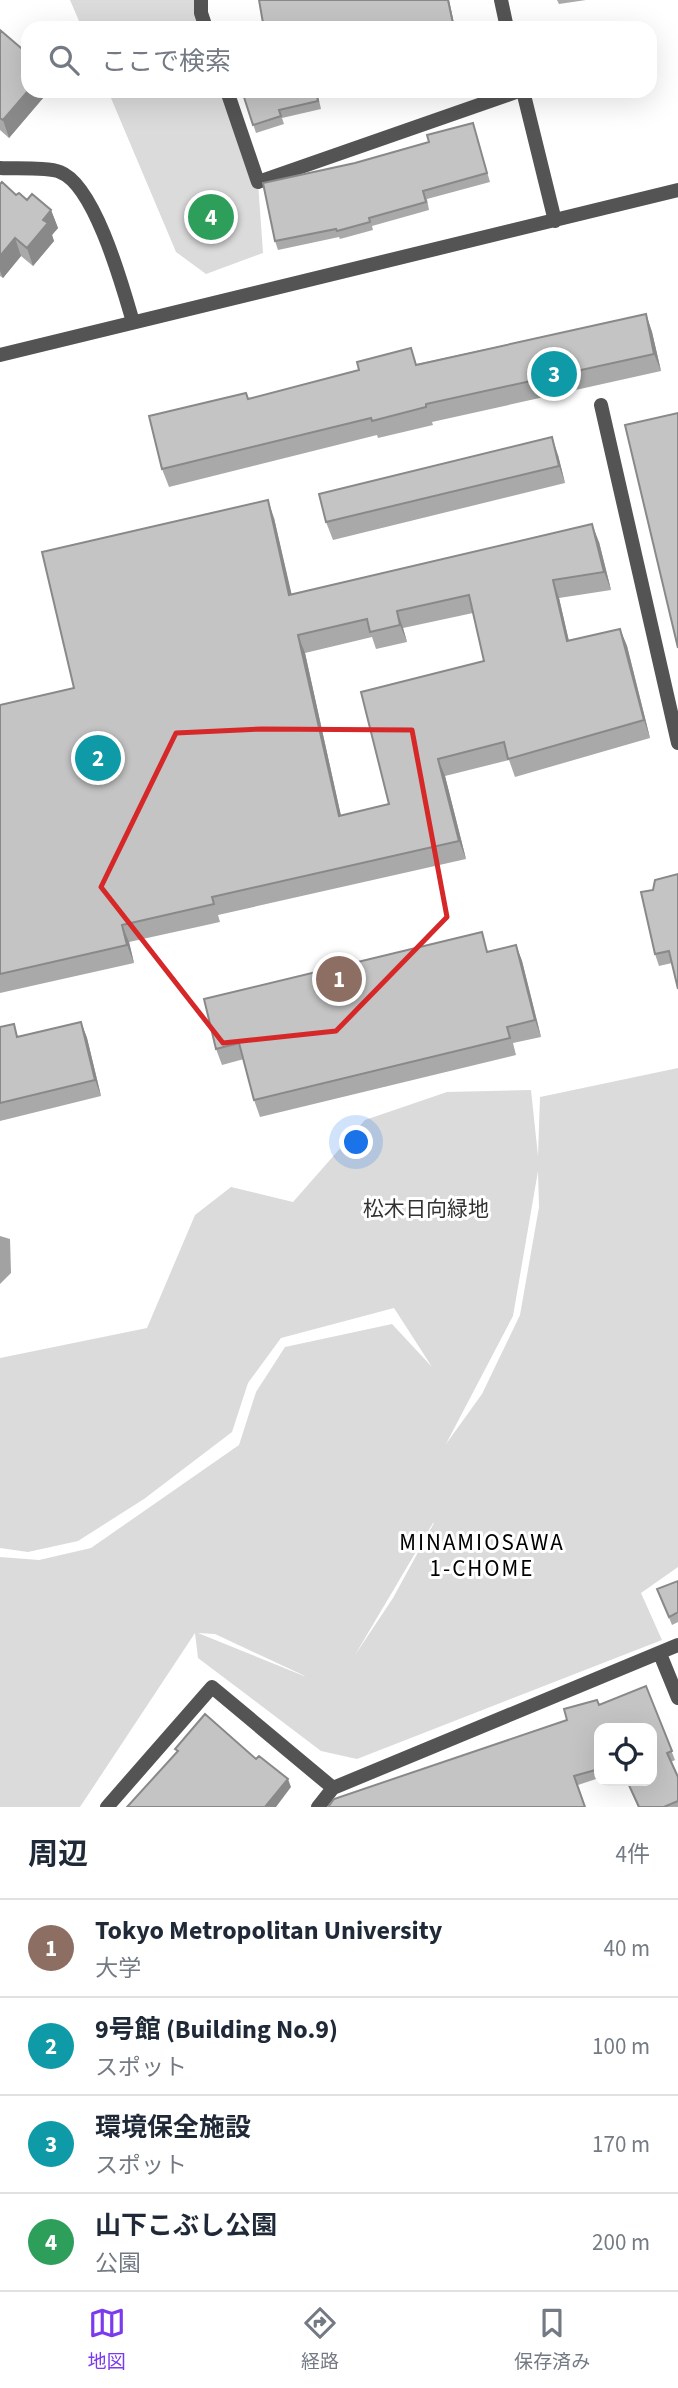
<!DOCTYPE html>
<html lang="ja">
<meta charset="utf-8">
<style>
body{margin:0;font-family:"Source Sans 3","Noto Sans JP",sans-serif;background:#f2f2f3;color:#1f2937}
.controls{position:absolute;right:21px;bottom:21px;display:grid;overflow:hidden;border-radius:14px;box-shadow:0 7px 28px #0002}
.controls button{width:63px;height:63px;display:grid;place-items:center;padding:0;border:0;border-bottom:2px solid #e0e1e3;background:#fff;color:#1f2937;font:35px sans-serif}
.you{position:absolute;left:357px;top:1143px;width:24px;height:24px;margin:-18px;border:5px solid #fff;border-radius:50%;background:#1a73e8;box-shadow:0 0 0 10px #1a73e833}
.badge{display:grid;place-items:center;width:46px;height:46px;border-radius:50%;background:#7c3aed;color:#fff;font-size:23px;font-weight:700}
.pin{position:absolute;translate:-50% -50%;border:4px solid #fff;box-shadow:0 2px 7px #0006}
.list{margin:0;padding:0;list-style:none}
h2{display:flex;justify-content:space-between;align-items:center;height:91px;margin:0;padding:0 28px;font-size:30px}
h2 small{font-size:23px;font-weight:400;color:#747a83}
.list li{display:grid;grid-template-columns:46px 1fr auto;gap:21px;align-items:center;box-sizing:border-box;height:98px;padding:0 28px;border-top:2px solid #e0e1e3}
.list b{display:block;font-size:26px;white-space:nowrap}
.list p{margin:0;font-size:23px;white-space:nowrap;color:#747a83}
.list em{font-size:23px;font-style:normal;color:#747a83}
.icon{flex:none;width:38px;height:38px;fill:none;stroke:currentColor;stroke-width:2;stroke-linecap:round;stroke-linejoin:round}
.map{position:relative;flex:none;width:678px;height:1807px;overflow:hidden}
.search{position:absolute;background:#fff;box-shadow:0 7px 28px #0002;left:21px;right:21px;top:21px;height:77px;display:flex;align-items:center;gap:18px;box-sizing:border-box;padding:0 24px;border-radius:21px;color:#747a83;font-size:26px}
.sheet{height:483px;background:#fff}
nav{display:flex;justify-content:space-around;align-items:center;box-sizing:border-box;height:98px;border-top:2px solid #e0e1e3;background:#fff;font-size:19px;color:#747a83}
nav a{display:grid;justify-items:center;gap:4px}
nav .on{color:#7c3aed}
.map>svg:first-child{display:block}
.green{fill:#dbdbdb;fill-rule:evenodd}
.water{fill:#a2a2a2}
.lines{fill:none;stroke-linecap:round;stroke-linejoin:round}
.service{stroke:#545454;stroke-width:14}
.minor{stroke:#545454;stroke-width:14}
.tertiary{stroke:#545454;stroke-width:14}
.wall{fill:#a9a9a9;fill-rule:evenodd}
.shaded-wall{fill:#898989}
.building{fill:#c4c4c4;stroke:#898989;stroke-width:2;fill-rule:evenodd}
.marked{fill:none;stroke:#d62828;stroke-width:5;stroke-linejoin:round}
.labels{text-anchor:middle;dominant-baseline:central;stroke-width:6;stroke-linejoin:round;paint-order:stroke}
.park-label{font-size:21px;fill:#323232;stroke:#fff}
.neighbourhood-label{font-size:23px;letter-spacing:2px;fill:#000;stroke:#fff}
</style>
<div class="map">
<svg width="678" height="1807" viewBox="0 0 678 1807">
<rect width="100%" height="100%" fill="#fff"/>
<!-- green -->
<path class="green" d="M 70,0 L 201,0 L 206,28 L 82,28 Z
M 108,91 L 227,91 L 258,182 L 263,253 L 206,274 L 176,252 Z
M 678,1068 L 678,1567 L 641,1593 L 662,1640 L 357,1759 L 321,1751 L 198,1658 L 195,1633 L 80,1807 L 0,1807 L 0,1557 L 39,1560 L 91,1548 L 239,1445 L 256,1392 L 285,1347 L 392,1324 L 432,1367 L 394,1308 L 281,1338 L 248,1383 L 232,1432 L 144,1499 L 78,1541 L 28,1552 L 0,1548 L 0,1358 L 147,1328 L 195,1215 L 231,1187 L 293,1202 L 365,1120 L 447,1092 L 531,1090 L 538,1156 L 540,1097 ZM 538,1171 L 539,1207 L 520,1315 L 482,1394 L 446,1444 L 513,1316 ZM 434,1523 L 393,1598 L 355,1655 L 433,1523 ZM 198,1633 L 215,1634 L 305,1676 L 304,1676 Z"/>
<!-- water -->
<path class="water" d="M 0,1236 L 10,1239 L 11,1273 L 0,1284 Z"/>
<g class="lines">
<!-- service -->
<path class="service" d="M 0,168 C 14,169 49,167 60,172 C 95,185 123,288 133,322
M 601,405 L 678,743"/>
<!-- minor -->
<path class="minor" d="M 201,0 L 201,13 L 206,28
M 227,91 L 258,182 L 519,91
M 660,1654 L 678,1698
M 107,1807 L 212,1687 L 333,1788
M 318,1807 L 333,1788 L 678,1645"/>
<!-- tertiary -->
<path class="tertiary" d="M 501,0 L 507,28
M 523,91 L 555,221
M 0,355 L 678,190"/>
</g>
<!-- wall -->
<path class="wall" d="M 557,0 L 586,0 L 559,4 Z
M 0,30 L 28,91 L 49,91 L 9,138 L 0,130 Z
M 242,91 L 317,91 L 321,109 L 282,118 L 284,124 L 256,133 Z
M 473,123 L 490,182 L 427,199 L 429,210 L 372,226 L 373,230 L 340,239 L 339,237 L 278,250 L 275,241 L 355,163 L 429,142 Z
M 0,184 L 16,195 L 51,210 L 58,228 L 52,235 L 54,241 L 33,266 L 21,256 L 3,278 L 0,276 Z
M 646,314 L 652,332 L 661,371 L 432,422 L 433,425 L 378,438 L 377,435 L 169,487 L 162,469 L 246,393 L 249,399 L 417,364 Z
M 558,455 L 565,483 L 333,540 L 326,522 Z
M 274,518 L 291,594 L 599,542 L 611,590 L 559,598 L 569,641 L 620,629 L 627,646 L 650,738 L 515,777 L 509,760 L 445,776 L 466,859 L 218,915 L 220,922 L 129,942 L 134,963 L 0,993 L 0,705 L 74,688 ZM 473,613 L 484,661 L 389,804 L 341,816 L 305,653 L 372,637 L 376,649 L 407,642 L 403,628 Z
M 653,890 L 672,963 L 659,966 L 655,954 Z
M 516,945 L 522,961 L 541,1037 L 513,1043 L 516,1055 L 260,1117 L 254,1100 L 244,1059 L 222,1065 L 216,1049 L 489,951 Z
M 81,1022 L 87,1038 L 101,1096 L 0,1121 L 0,1027 L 19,1036 Z
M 678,1581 L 678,1622 L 672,1625 L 657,1589 Z
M 646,1686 L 675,1760 L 671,1762 L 678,1777 L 678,1807 L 638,1807 L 627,1781 L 652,1781 L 599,1728 L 599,1778 L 578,1785 L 328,1807 L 567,1720 L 599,1705 Z"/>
<!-- shaded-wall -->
<path class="shaded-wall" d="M 448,0 L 449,0 L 455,28 L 454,28 Z
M 28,91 L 49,91 L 9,138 L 3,120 Z
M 51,210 L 58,228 L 52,235 L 54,241 L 33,266 L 27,248 L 43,220 Z
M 15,238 L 21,256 L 3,278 L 0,271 L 0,256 Z
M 646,314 L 652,332 L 661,371 L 654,354 Z
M 552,437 L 558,455 L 565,483 L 559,466 Z
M 268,500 L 274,518 L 296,613 L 289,595 Z
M 592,524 L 599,542 L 611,590 L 604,572 Z
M 553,580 L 559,598 L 573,659 L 567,641 Z
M 397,611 L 403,628 L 407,642 L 400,625 Z
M 620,629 L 627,646 L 650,738 L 644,720 Z
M 298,635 L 305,653 L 345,834 L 339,816 Z
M 438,759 L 445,776 L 466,859 L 459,841 Z
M 122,925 L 129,942 L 134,963 L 127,945 Z
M 516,945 L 522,961 L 541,1037 L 535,1020 Z
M 81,1022 L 87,1038 L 101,1096 L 95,1080 Z
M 288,1779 L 291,1787 L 276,1807 L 265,1807 Z"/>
<!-- building -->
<path class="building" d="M 259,0 L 448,0 L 454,28 L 249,28 L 248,25 L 263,23 Z
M 0,30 L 28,54 L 28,91 L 3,120 L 0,118 Z
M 242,91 L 316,91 L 318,101 L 279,110 L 281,116 L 253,125 Z
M 473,123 L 487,173 L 423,191 L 426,202 L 369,218 L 370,222 L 337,231 L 336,229 L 275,241 L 263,183 L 355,163 L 429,142 L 427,135 Z
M 2,182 L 16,195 L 19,193 L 27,200 L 32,194 L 51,210 L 43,220 L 48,223 L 27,248 L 15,238 L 0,256 L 0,184 Z
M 646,314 L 654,354 L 426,404 L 426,407 L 372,421 L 371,418 L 162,469 L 149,416 L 246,393 L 248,399 L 359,370 L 357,362 L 411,348 L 416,365 Z
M 678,413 L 678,648 L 625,425 Z
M 552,437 L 559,466 L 326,522 L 319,494 Z
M 268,500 L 289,595 L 592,524 L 604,572 L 553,580 L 567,641 L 620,629 L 644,720 L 508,759 L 504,742 L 438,759 L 459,841 L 212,897 L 214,904 L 122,925 L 127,945 L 0,974 L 0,705 L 74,688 L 42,552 ZM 469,595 L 484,661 L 361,692 L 389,804 L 339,816 L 298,635 L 367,619 L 370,632 L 400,625 L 397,611 Z
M 678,874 L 678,989 L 669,951 L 655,954 L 641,892 L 653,890 L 655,880 Z
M 482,932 L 487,952 L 516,945 L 535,1020 L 507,1027 L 510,1038 L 254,1100 L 239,1043 L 216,1049 L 204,999 Z
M 81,1022 L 95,1080 L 0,1103 L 0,1027 L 14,1024 L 17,1037 Z
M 678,1581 L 678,1612 L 669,1617 L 657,1589 Z
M 646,1686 L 672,1751 L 667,1753 L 678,1777 L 678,1801 L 664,1807 L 639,1807 L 627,1781 L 652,1781 L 652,1728 L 599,1728 L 599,1769 L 574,1776 L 585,1807 L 328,1807 L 334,1799 L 567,1720 L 564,1709 L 597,1700 L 599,1705 Z
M 205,1714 L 256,1759 L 259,1756 L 288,1779 L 265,1807 L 127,1807 L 178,1751 L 175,1749 Z"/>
<!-- marked area -->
<path class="marked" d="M 262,729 L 412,730 L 447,917 L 336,1031 L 223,1043 L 101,887 L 176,733 Z"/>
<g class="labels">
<!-- park labels -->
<g class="park-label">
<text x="426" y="1209">松木日向緑地</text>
</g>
<!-- neighbourhood labels -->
<g class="neighbourhood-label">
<text x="482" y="1542">MINAMIOSAWA<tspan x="482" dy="26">1-CHOME</tspan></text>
</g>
</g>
</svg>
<div class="controls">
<button><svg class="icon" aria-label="locate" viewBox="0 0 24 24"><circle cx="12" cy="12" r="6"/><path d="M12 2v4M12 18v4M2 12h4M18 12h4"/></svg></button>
</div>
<div class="you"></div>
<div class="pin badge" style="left:339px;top:979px;background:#8d6e63">1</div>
<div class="pin badge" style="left:98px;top:758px;background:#0f9aa8">2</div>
<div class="pin badge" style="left:554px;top:374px;background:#0f9aa8">3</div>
<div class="pin badge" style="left:211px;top:217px;background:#2e9e5b">4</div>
<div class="search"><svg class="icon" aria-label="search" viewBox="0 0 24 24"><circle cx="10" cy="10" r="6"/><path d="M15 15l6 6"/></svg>ここで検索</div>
</div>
<section class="sheet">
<h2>周辺<small>4件</small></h2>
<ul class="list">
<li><span class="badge" style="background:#8d6e63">1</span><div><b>Tokyo Metropolitan University</b><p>大学</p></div><em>40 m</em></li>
<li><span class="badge" style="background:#0f9aa8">2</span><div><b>9号館 (Building No.9)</b><p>スポット</p></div><em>100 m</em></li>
<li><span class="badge" style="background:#0f9aa8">3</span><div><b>環境保全施設</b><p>スポット</p></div><em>170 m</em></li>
<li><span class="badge" style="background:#2e9e5b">4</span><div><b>山下こぶし公園</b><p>公園</p></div><em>200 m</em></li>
</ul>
</section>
<nav>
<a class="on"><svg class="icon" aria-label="map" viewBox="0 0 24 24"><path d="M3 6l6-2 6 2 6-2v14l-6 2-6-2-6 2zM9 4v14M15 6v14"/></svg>地図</a>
<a><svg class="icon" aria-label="directions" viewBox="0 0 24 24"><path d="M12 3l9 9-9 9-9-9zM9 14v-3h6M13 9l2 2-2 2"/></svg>経路</a>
<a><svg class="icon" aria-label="saved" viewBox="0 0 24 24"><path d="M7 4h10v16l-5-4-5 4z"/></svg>保存済み</a>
</nav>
